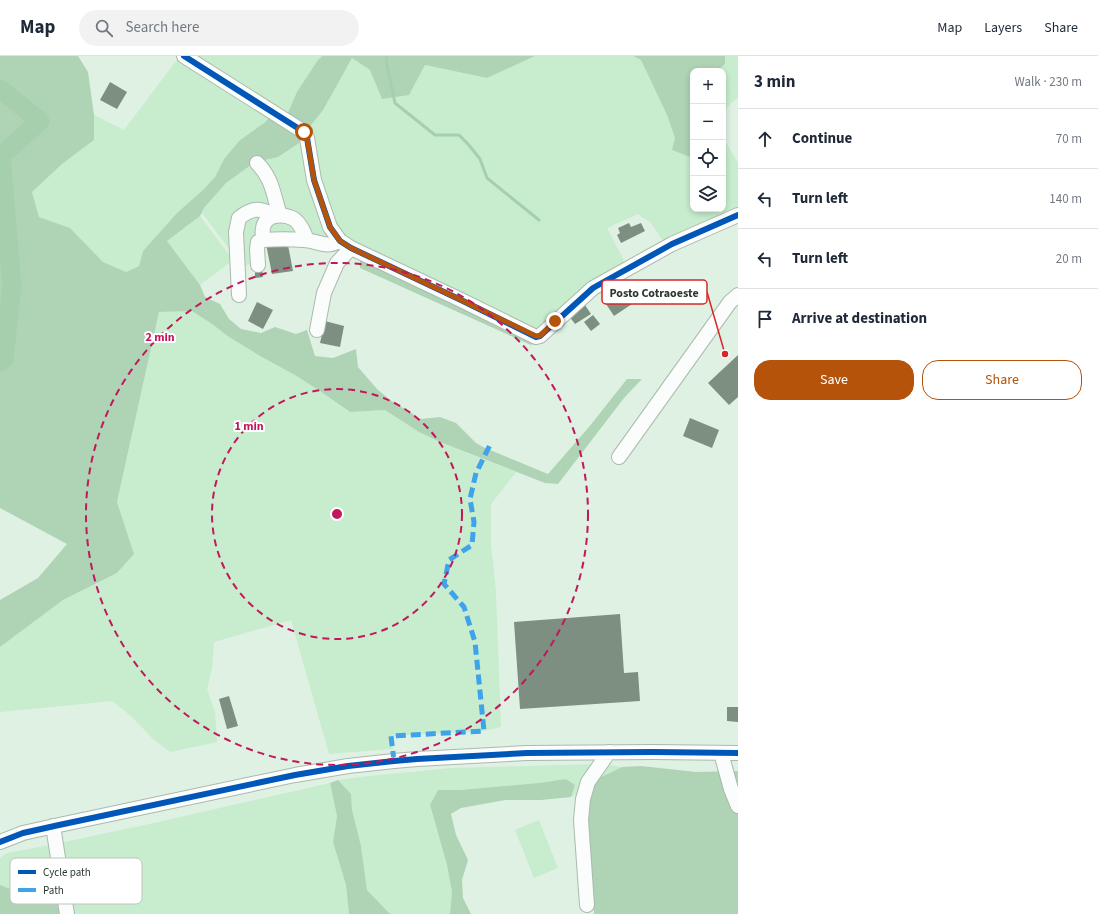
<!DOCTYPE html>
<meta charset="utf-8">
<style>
body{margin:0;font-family:"Source Sans 3",sans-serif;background:#f2f2f3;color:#1f2937}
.controls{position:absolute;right:12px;top:12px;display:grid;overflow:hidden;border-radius:8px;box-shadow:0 2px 6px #0003}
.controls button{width:36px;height:36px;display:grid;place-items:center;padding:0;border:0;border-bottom:1px solid #e0e1e3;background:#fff;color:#1f2937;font:20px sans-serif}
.stop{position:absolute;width:12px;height:12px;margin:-9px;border:3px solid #b45309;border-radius:50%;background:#fff}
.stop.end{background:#b45309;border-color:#fff;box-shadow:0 1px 4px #0008}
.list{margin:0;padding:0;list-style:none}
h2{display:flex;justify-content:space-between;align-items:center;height:52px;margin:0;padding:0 16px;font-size:17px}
h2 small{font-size:13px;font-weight:400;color:#747a83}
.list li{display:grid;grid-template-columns:26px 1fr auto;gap:12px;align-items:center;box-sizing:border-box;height:60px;padding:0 16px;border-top:1px solid #e0e1e3}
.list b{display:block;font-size:15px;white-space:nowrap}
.list em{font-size:13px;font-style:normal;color:#747a83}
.actions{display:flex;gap:8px;padding:12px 16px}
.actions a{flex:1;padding:9px 0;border:1px solid #b45309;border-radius:16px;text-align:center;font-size:14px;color:#b45309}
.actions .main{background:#b45309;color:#fff}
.icon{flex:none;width:22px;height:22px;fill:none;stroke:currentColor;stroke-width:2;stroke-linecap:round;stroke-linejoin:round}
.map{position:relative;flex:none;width:738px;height:858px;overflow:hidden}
header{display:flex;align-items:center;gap:24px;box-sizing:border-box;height:56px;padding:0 20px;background:#fff;border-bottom:1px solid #e0e1e3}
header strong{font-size:19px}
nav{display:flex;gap:22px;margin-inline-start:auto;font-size:14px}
.search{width:280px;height:36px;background:#f2f2f3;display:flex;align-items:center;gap:10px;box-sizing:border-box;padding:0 14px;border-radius:22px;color:#747a83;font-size:15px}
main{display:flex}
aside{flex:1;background:#fff}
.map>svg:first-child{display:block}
.green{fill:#c7ecce}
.forest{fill:#afd3b5}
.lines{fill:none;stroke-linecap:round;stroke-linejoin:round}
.stream{stroke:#a6cfae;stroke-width:3}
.river{stroke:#a6cfae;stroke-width:19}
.building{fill:#7d8f81}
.minor-casing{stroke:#acb9ae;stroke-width:16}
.minor{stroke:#fafdfb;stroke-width:14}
.quiet{stroke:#3ea3eb;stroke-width:5;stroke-dasharray:10 5;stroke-linecap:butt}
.cycleway-casing{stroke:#fff;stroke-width:8}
.cycleway{stroke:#0057b8;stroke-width:6}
.route{stroke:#b45309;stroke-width:5}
.ring{fill:none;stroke:#c2185b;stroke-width:2;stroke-dasharray:7 5}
.key{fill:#fff;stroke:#c0c4c0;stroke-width:1}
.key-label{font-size:11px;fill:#2c392e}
.centre{fill:#c2185b;stroke:#fff;stroke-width:2}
.ring-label{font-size:12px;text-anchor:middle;font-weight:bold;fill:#c2185b;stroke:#fff;stroke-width:4;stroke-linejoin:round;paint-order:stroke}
.leader{fill:none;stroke:#d62828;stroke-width:1.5}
.callout-dot{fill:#d62828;stroke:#fff;stroke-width:1.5}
.callout{fill:#fff;stroke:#d62828;stroke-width:1.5}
.callout-label{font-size:12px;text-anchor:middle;font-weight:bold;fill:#2c392e}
</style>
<header>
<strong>Map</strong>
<div class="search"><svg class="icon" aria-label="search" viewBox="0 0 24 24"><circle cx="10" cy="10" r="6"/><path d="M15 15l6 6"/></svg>Search here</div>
<nav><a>Map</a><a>Layers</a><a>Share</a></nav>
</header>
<main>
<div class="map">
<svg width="738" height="858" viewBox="0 0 738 858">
<rect width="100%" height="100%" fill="#dff1e2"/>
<!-- green -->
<path class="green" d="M 178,0 L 322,0 L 318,4 L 284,67 L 271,60 L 264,67 L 240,84 L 224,103 L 215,121 L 204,133 L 177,157 L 143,195 L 139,210 L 126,216 L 103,206 L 70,172 L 39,161 L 32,136 L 62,108 L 94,84 L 94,59 L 124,74 L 179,1 Z
M 535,0 L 633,0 L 641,4 L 667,59 L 675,82 L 673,94 L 693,102 L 693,153 L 723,153 L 723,81 L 738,107 L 738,153 L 677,178 L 663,185 L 651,167 L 638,158 L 607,172 L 626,208 L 539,284 L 336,189 L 272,181 L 251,207 L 241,212 L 239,206 L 202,157 L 204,152 L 226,127 L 245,112 L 303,79 L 344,16 L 352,2 L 409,39 L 425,9 L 487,22 Z
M 725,0 L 738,0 L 738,42 L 730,48 L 723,58 L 723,15 L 717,15 L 725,8 Z
M 200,160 L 233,204 L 200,229 L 167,185 Z
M 179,255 L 192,255 L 212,268 L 229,281 L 260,300 L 295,319 L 320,335 L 350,356 L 385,354 L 419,376 L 440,386 L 516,416 L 491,448 L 491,488 L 496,536 L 501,671 L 484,675 L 392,680 L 393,693 L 329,698 L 291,564 L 214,586 L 212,613 L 207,633 L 215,656 L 217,686 L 170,696 L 153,683 L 131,660 L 112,645 L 0,656 L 0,591 L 63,544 L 117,517 L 134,498 L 117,446 L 159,256 Z
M 602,708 L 622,711 L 597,723 L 586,734 L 571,741 L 575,729 L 566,723 L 539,727 L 460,734 L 438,734 L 430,750 L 447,809 L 452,836 L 450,858 L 390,858 L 367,834 L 361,790 L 352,754 L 351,738 L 338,724 L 369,720 L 451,712 Z
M 330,727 L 337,760 L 333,786 L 346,829 L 349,858 L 62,858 L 59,847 L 37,843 L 0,829 L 0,802 L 7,797 L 55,788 L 154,767 Z
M 539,764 L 558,812 L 534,822 L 515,774 Z"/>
<!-- forest -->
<path class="forest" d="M 0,0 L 78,0 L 88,16 L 94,59 L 94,84 L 62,108 L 32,136 L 39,161 L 70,172 L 103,206 L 126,216 L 139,210 L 143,195 L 177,157 L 204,133 L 215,121 L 224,103 L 240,84 L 264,67 L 271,60 L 284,66 L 297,36 L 318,4 L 322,0 L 535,0 L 487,22 L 425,9 L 409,39 L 382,43 L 370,14 L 352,2 L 323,54 L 303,79 L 299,87 L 278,101 L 255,106 L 226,127 L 204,152 L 200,160 L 167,185 L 200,229 L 205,241 L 220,248 L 229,263 L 241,273 L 261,277 L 275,271 L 296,278 L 307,274 L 315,300 L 333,302 L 356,293 L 358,311 L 377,333 L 390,344 L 421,363 L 440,361 L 456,367 L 476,387 L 485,392 L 548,418 L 589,371 L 627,323 L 642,323 L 624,342 L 558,428 L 545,427 L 484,403 L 440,386 L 419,376 L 385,354 L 350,356 L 320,335 L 295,319 L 260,300 L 229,281 L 212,268 L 192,255 L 159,256 L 117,446 L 134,498 L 117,517 L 63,544 L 0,591 L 0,544 L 38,522 L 67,488 L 0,452 Z
M 633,0 L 725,0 L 725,8 L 717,15 L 693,15 L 693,102 L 672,94 L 675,82 L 667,59 L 641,4 Z
M 365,203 L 539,284 L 531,289 L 360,212 L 360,204 Z
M 641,710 L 696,716 L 738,715 L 738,858 L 594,858 L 587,763 L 586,734 L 597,723 L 622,711 Z
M 566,723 L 575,729 L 571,741 L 541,744 L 505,744 L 461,752 L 451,758 L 456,779 L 468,804 L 462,824 L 463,842 L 471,858 L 450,858 L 452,836 L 447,809 L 430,749 L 438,734 L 460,734 L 539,727 Z
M 338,724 L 351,738 L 352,754 L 361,790 L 367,834 L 390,858 L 349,858 L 346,829 L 333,786 L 337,760 L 330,727 Z
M 0,829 L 37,843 L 60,847 L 62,858 L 0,858 Z"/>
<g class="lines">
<!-- stream -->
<path class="stream" d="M 387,0 L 386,4 L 395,47 L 435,79 L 459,79 L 468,88 L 480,103 L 487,122 L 539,164"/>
<!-- river -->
<path class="river" d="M 0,33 L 40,65 L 1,100 L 12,230 L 4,303 L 0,306"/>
</g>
<!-- building -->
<path class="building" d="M 110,26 L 127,36 L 117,53 L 100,44 Z
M 629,167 L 631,171 L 641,167 L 645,175 L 621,187 L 617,179 L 620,177 L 618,172 Z
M 266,188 L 288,189 L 293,215 L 272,218 Z
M 262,212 L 263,221 L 255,222 L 255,213 Z
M 620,231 L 632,248 L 614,260 L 602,242 Z
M 257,246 L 273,254 L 263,273 L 248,265 Z
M 585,249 L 591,258 L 575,268 L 569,260 Z
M 593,259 L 600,268 L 591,275 L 584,266 Z
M 325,265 L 344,270 L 340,291 L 320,287 Z
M 738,299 L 738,341 L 729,349 L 708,327 Z
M 690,362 L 719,374 L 712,392 L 683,380 Z
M 620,558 L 624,617 L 638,616 L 640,645 L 520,653 L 514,566 Z
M 229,640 L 238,670 L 227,673 L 219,643 Z
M 727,651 L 738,651 L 738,666 L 727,665 Z"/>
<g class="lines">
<!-- minor casing -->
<g class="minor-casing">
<path id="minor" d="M 184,0 L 304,76 L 307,82 L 314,124 L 330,171 L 340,185 L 351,192 L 461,244 L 536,281 L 540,280 L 593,232 L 672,188 L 738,159
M 257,107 C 273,123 273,139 280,159
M 263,184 C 263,180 262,176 263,172 C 265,158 284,157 294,163 C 301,168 304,177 307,184
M 258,209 L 257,193 L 258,186 L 263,184 C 277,183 291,183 304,184 C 321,185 323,193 340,185
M 239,239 L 236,176 L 239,162 C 253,151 259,152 275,159
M 317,274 L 324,237 L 337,207 L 351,192
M 619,401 L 730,246 L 738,239
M 721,697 L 731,733 L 738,750
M 53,770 L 67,858
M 0,786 L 23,777 L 59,769 L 295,719 L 348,710 L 394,705 L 417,703 L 527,697 L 653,696 L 738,697
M 587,849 L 581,764 L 583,743 L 588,726 L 609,696"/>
</g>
<!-- minor -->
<use href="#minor" class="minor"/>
<!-- quiet -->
<path class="quiet" d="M 394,705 L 391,680 L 484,675 L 475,586 L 464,551 L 444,528 L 449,504 L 472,489 L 474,466 L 470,443 L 476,417 L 490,389"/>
<!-- cycleway casing -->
<g class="cycleway-casing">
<path id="cycleway" d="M 184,0 L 304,76 L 307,82 L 314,124 L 330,171 L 340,185 L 351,192 L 461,244 L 536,281 L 540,280 L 593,232 L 672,188 L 738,159
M 0,786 L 23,777 L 59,769 L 295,719 L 348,710 L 394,705 L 417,703 L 527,697 L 653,696 L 738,697"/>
</g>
<!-- cycleway -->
<use href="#cycleway" class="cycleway"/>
</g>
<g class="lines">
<!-- route -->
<path class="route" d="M 304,76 L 307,82 L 314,124 L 330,171 L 340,185 L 351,192 L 461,244 L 536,280 L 540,280 L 555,265"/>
</g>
<!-- distance rings -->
<g class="ring">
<circle cx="337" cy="458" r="125"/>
<circle cx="337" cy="458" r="251"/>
</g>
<!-- legend -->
<rect x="10" y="802" width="132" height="46" rx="6" class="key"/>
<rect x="18" y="814" width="18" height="4" fill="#0057b8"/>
<rect x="18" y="832" width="18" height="4" fill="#3ea3eb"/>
<g class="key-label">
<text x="43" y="820">Cycle path</text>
<text x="43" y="838">Path</text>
</g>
<circle cx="337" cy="458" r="6" class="centre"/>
<g class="ring-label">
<text x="160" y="285">2 min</text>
<text x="249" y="374">1 min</text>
</g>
<!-- callouts -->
<path class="leader" d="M725 298L707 236"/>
<circle class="callout-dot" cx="725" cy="298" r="4"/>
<rect class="callout" x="602" y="224" width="105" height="24" rx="4"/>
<g class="callout-label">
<text x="654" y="241">Posto Cotraoeste</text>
</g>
</svg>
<div class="controls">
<button>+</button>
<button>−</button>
<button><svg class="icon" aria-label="locate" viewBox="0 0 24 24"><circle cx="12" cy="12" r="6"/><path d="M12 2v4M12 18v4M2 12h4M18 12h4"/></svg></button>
<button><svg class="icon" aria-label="layers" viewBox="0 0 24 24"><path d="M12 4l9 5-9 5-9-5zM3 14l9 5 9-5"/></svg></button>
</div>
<div class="stop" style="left:304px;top:76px"></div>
<div class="stop end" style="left:555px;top:265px"></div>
</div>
<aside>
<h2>3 min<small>Walk · 230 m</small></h2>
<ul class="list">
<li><svg class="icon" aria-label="ahead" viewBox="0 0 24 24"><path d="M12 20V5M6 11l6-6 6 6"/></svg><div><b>Continue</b></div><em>70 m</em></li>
<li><svg class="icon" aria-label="left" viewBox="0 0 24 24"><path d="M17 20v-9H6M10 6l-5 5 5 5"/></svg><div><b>Turn left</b></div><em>140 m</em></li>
<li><svg class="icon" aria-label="left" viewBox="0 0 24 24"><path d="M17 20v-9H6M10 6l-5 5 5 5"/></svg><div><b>Turn left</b></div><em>20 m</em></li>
<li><svg class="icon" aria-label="arrive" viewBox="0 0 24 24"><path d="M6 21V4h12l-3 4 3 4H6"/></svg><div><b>Arrive at destination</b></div></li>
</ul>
<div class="actions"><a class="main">Save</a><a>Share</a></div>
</aside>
</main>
